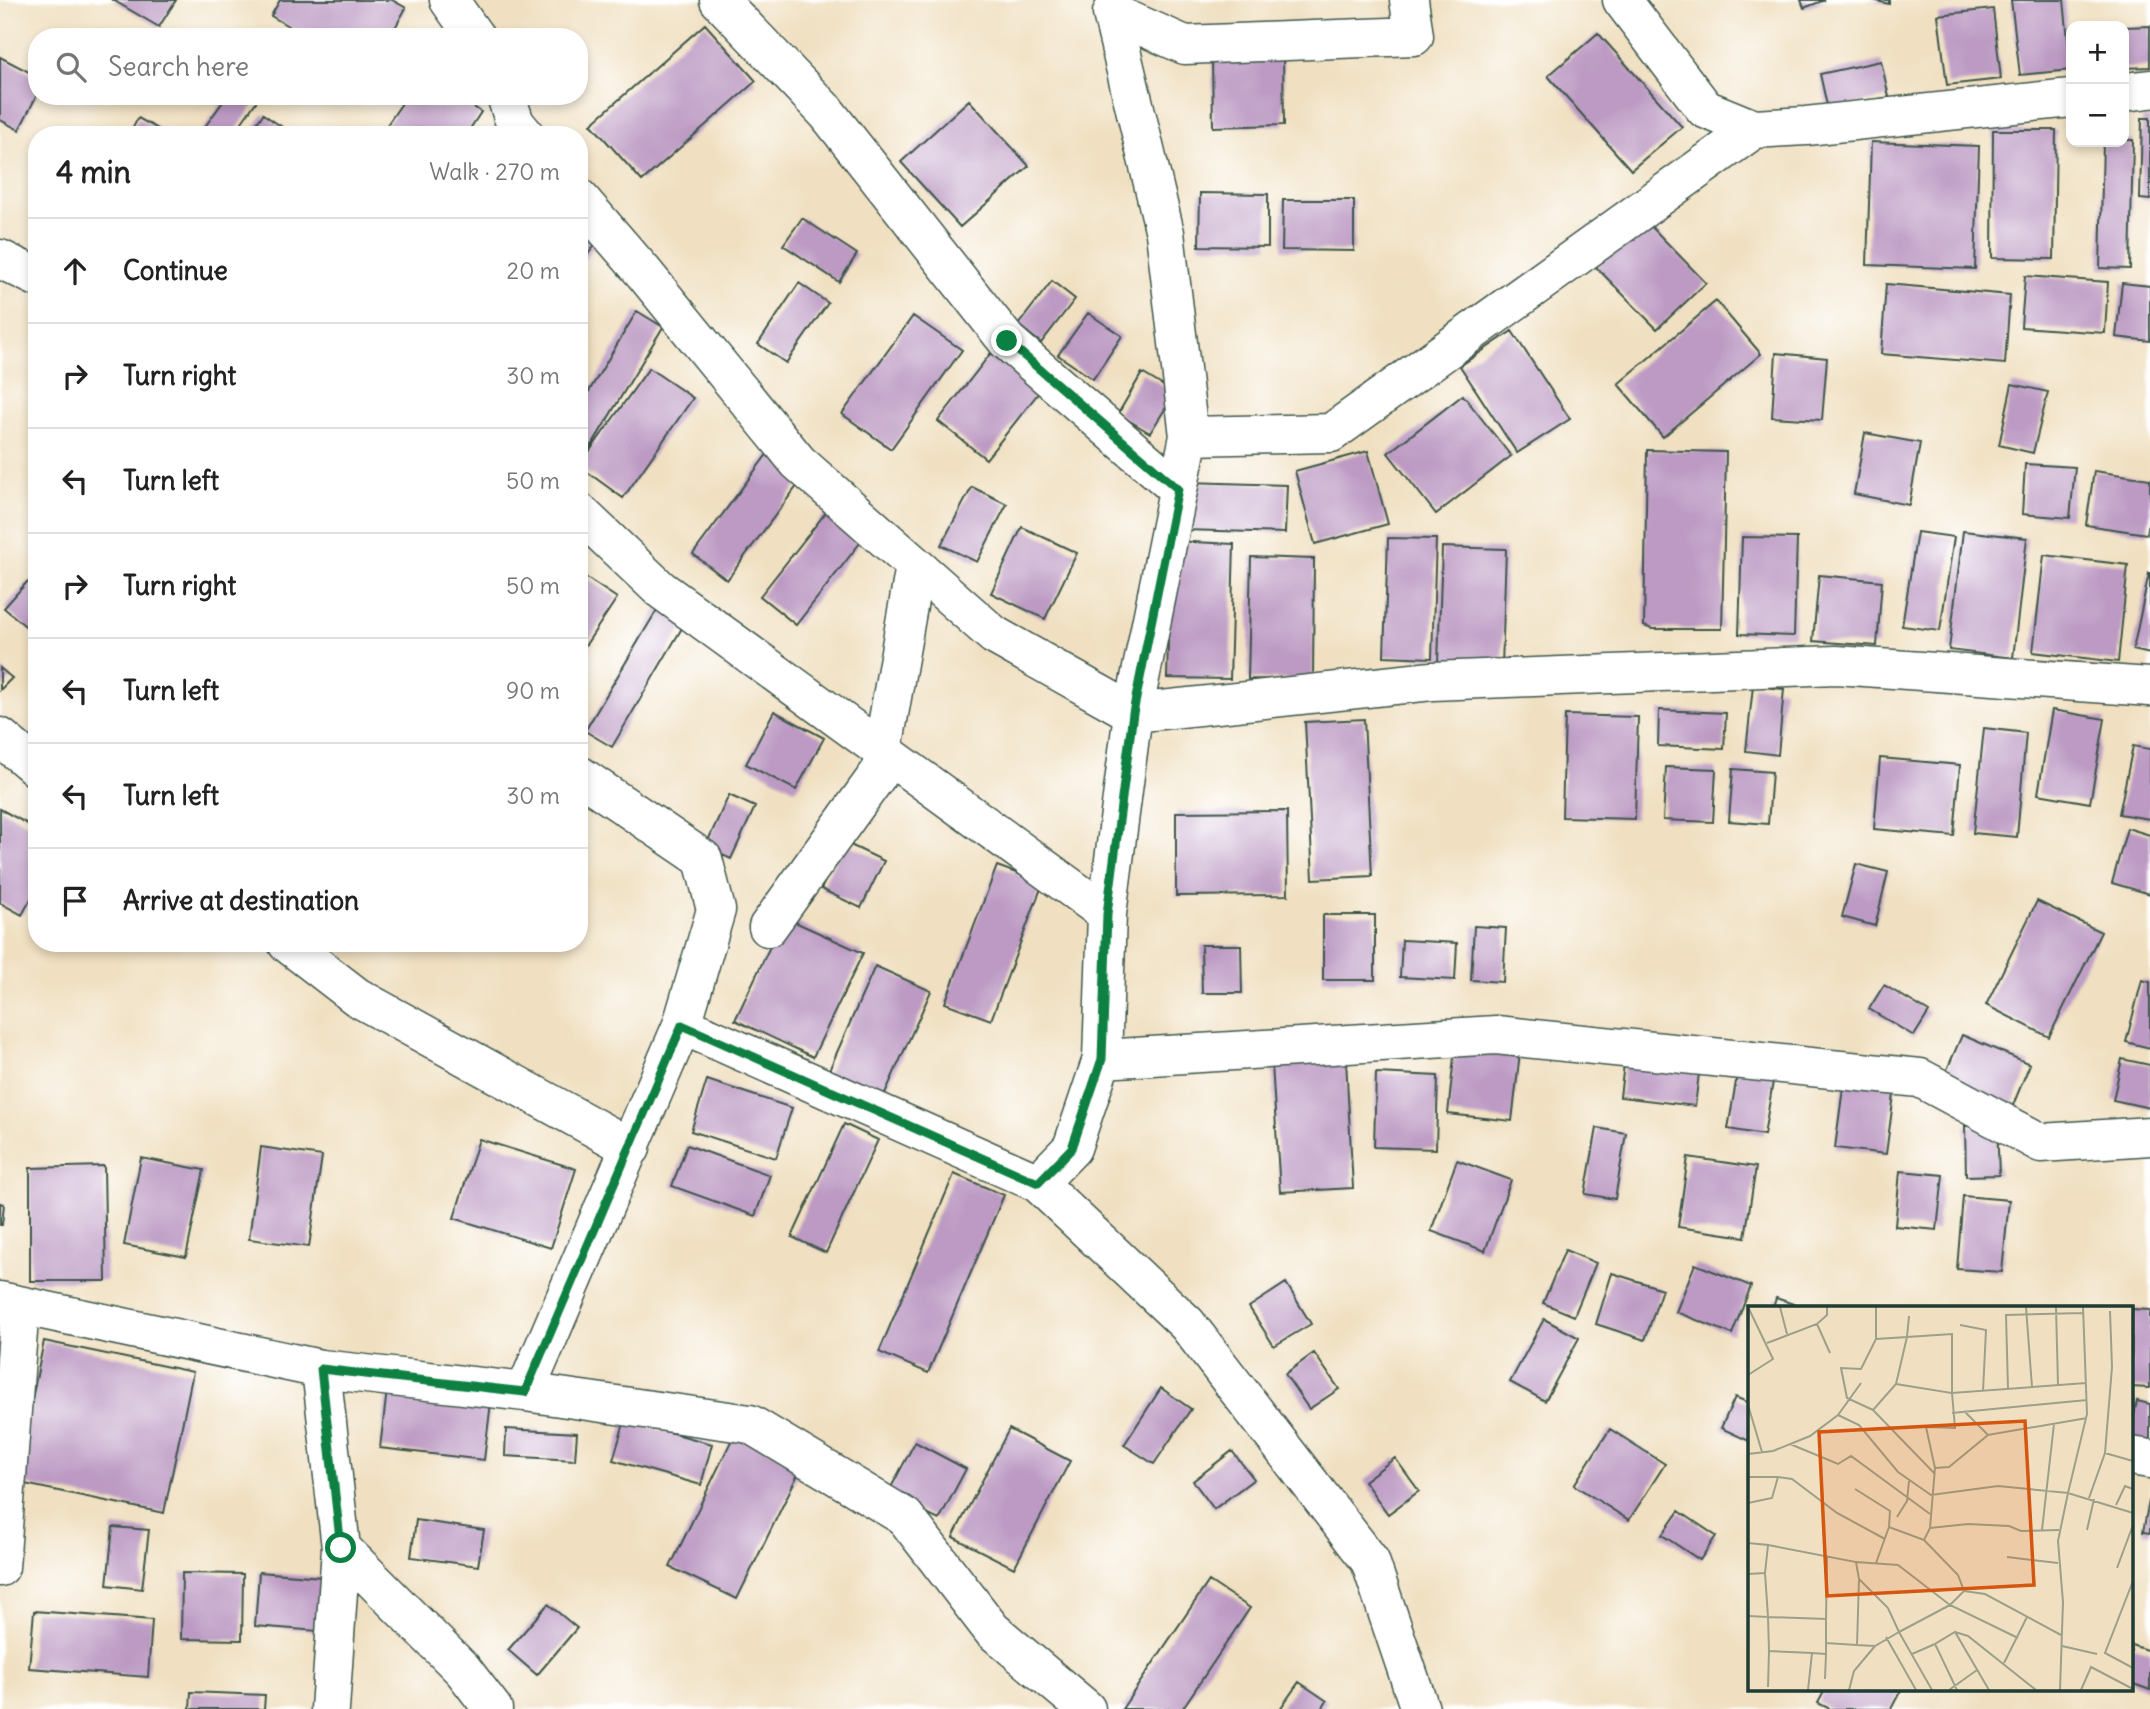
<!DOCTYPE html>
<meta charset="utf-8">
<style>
body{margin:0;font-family:Delius,sans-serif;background:#f2f2f2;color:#222}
.controls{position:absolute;right:21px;top:21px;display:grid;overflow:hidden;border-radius:14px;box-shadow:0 4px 10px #0003}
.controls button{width:63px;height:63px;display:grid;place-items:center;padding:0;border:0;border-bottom:2px solid #e0e0e0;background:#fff;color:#222;font:35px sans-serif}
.stop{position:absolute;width:21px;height:21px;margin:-16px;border:5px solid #0b8043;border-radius:50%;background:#fff}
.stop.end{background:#0b8043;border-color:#fff;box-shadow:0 2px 7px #0008}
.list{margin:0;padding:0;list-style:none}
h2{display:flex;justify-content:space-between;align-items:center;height:91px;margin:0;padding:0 28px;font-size:30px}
h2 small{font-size:23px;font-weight:400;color:#767676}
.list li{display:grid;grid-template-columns:46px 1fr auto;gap:21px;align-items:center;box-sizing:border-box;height:105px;padding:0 28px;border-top:2px solid #e0e0e0}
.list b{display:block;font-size:26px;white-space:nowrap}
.list em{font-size:23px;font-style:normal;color:#767676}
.icon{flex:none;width:38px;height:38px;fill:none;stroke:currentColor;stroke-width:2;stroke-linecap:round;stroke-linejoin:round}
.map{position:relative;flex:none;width:2150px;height:1709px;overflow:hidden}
.search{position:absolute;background:#fff;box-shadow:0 4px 10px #0003;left:28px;top:28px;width:560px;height:77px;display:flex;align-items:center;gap:18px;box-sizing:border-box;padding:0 24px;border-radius:28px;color:#767676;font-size:26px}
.panel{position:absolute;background:#fff;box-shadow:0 4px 10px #0003;left:28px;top:126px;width:560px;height:826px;border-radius:28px}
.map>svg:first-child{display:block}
.building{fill:#bc9ac3}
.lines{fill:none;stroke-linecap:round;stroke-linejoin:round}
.minor-casing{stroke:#3e5549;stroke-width:41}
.minor{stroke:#fff;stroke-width:38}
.route{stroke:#0b8043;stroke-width:9}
.inset-road{fill:none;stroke:#9c9f89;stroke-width:2}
.view{fill:#d45610;fill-opacity:0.15;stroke:#d45610;stroke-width:3.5}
.inset-edge{fill:none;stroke:#1f3d34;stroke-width:3.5}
</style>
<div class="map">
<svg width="2150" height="1709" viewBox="0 0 2150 1709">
<rect width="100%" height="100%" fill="#fff"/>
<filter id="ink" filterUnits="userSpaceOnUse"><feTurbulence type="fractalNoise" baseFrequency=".0143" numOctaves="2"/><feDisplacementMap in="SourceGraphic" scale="14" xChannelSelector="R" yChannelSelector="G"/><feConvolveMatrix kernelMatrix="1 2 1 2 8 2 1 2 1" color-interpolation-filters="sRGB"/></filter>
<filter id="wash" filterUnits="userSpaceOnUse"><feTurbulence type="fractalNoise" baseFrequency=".00686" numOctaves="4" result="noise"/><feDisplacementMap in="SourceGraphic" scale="28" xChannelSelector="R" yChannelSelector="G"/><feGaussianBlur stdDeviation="1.57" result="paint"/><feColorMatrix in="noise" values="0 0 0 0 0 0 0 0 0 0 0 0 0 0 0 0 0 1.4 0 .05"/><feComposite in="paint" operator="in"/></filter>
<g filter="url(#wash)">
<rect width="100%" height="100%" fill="#f0e0c1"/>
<g id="blocks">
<!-- building -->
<path class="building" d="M 113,0 L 176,0 L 159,27 Z
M 280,0 L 392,0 L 406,8 L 390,37 L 307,37 L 271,16 Z
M 1801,0 L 1825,0 L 1804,8 Z
M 1872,0 L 1889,0 L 1889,4 Z
M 2011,0 L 2064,0 L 2071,70 L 2020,75 Z
M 1993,9 L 2001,79 L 1947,85 L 1938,15 Z
M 705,24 L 756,81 L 642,181 L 591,124 Z
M 2150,26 L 2150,67 L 2124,68 L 2124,27 Z
M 1598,33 L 1682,127 L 1631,170 L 1548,76 Z
M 1283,55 L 1284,125 L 1213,127 L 1212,57 Z
M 0,57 L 37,76 L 37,95 L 19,130 L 0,120 Z
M 1881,61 L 1889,97 L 1828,110 L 1820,74 Z
M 227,96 L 260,96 L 233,135 L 199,135 Z
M 407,96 L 458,96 L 481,112 L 466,135 L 380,135 Z
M 969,100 L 1029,166 L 960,227 L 901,162 Z
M 263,114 L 294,135 L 249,135 Z
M 138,118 L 162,131 L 159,135 L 129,135 Z
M 2142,118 L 2150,118 L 2150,200 L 2140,199 Z
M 1993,130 L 2056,130 L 2054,259 L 1992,258 Z
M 2124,140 L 2133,140 L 2130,269 L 2100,268 L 2103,142 Z
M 1871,142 L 1979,146 L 1975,269 L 1867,265 Z
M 1200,193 L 1268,194 L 1268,247 L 1199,246 Z
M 1283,200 L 1354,200 L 1354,251 L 1282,250 Z
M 579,207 L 608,228 L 579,266 Z
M 802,218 L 857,254 L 839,282 L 783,245 Z
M 1645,220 L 1706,283 L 1657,329 L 1596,267 Z
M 2025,276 L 2108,282 L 2105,333 L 2021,327 Z
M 1052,281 L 1075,299 L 1041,343 L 1018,325 Z
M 799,283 L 828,303 L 786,363 L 758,344 Z
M 2122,283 L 2150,286 L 2150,341 L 2116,337 Z
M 1886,284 L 2010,295 L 2005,364 L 1881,354 Z
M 1716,301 L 1761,354 L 1663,437 L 1618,384 Z
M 637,311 L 663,327 L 587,453 L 579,448 L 579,408 Z
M 1088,313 L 1122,336 L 1093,379 L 1058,355 Z
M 913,316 L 962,350 L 891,449 L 842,414 Z
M 1512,331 L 1570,419 L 1517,453 L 1460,366 Z
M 991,353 L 1040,391 L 986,459 L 938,421 Z
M 1776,353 L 1827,358 L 1822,420 L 1772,417 Z
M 649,368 L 693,398 L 623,498 L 579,466 Z
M 1142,373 L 1175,393 L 1150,433 L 1118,414 Z
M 2012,384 L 2048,392 L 2033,453 L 1999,445 Z
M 1463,395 L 1511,456 L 1436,514 L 1388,453 Z
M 1865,433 L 1920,443 L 1909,505 L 1854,494 Z
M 771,449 L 806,474 L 727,580 L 693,554 Z
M 1647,450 L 1726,452 L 1722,629 L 1652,629 L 1644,626 Z
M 1368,451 L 1388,524 L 1315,544 L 1295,471 Z
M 2025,464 L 2075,467 L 2070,518 L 2022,514 Z
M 2094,471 L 2150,479 L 2150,514 L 2147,534 L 2086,525 Z
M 1188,482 L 1287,485 L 1285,533 L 1185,530 Z
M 972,487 L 1007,504 L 977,562 L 941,545 Z
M 831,506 L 867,534 L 796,625 L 760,596 Z
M 1022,527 L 1077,553 L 1045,619 L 991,593 Z
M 1963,531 L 2027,538 L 2013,658 L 1949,650 Z
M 1917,532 L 1954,537 L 1940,631 L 1902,626 Z
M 1742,537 L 1797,538 L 1794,636 L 1739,634 Z
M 1388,538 L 1436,539 L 1432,658 L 1384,656 Z
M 1171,541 L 1234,544 L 1230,679 L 1167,678 Z
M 1442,547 L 1506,549 L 1502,666 L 1438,664 Z
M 2044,555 L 2128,565 L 2118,662 L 2033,652 Z
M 1251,557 L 1314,559 L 1313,680 L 1248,679 Z
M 579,573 L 617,598 L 579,655 Z
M 2149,573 L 2150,573 L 2150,654 L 2133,650 Z
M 1819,575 L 1882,581 L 1877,646 L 1813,641 Z
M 27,582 L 37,590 L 37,636 L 4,608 Z
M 658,608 L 685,623 L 612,747 L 585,731 Z
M 0,668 L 12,678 L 0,690 Z
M 1753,686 L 1784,689 L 1778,755 L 1746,751 Z
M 1659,710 L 1726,713 L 1724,749 L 1658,746 Z
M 2052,710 L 2105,719 L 2090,803 L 2038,794 Z
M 774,711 L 824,738 L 796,790 L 746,764 Z
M 1565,715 L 1638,717 L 1635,819 L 1562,817 Z
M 1364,719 L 1372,876 L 1313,879 L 1305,722 Z
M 1984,728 L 2026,733 L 2017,837 L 1973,833 Z
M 2133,746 L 2150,749 L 2150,819 L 2119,814 Z
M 1880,758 L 1960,765 L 1954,836 L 1874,829 Z
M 1666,767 L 1716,769 L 1713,822 L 1663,820 Z
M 1733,769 L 1772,772 L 1768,824 L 1729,821 Z
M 729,795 L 755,807 L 731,859 L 705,847 Z
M 0,809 L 37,829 L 37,888 L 22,915 L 0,903 Z
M 1287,811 L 1288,895 L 1176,896 L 1176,812 Z
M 2127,828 L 2150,835 L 2150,894 L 2112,883 Z
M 844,842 L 884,861 L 861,908 L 821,889 Z
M 1856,864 L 1888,872 L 1875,926 L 1842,917 Z
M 997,866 L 1043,883 L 991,1020 L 945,1003 Z
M 2037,901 L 2101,932 L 2049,1037 L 1986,1005 Z
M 1323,915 L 1375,915 L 1375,980 L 1323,980 Z
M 784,917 L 863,953 L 813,1057 L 735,1020 Z
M 1474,926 L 1506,928 L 1503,982 L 1471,980 Z
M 1402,940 L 1457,943 L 1455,980 L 1400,977 Z
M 1201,945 L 1241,945 L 1242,993 L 1202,993 Z
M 875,966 L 931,991 L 882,1100 L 827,1075 Z
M 2142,980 L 2150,982 L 2150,1048 L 2126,1042 Z
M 1884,985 L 1929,1012 L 1914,1036 L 1869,1009 Z
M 1457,1028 L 1522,1035 L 1512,1121 L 1448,1114 Z
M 1962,1035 L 2030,1064 L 2011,1110 L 1942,1081 Z
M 1743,1040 L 1779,1046 L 1764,1135 L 1728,1129 Z
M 2122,1059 L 2150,1065 L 2150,1108 L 2113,1100 Z
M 1346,1060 L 1353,1188 L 1280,1192 L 1272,1064 Z
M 1624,1064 L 1699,1073 L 1695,1106 L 1620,1097 Z
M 1846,1065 L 1897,1072 L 1886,1154 L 1835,1148 Z
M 1376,1073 L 1438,1076 L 1436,1149 L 1374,1147 Z
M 707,1080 L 792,1108 L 776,1158 L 691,1131 Z
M 844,1124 L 878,1140 L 826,1253 L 792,1237 Z
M 1997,1125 L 1999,1175 L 1966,1176 L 1965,1126 Z
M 1597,1128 L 1626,1133 L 1615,1199 L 1585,1194 Z
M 479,1139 L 576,1169 L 551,1248 L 454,1218 Z
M 687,1145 L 770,1175 L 755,1216 L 672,1186 Z
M 261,1147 L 322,1156 L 309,1247 L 249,1239 Z
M 1688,1157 L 1756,1167 L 1745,1237 L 1678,1227 Z
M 141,1158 L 204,1170 L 186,1257 L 124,1245 Z
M 1457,1160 L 1511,1180 L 1485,1251 L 1431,1231 Z
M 104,1166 L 106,1281 L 30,1281 L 30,1168 Z
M 1900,1171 L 1943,1175 L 1937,1230 L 1895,1226 Z
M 954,1174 L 1004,1195 L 928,1373 L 879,1352 Z
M 1963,1196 L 2009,1200 L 2002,1272 L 1957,1269 Z
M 0,1203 L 4,1204 L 2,1225 L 0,1225 Z
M 1565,1250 L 1596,1263 L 1574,1316 L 1543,1303 Z
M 1695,1264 L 1751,1286 L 1732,1334 L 1676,1312 Z
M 1612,1273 L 1662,1289 L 1645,1340 L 1596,1324 Z
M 1286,1283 L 1311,1324 L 1274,1346 L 1249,1307 Z
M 1776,1298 L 1805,1308 L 1773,1308 Z
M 2132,1309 L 2150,1310 L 2150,1388 L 2131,1387 Z
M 1544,1319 L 1579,1338 L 1545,1401 L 1510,1382 Z
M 44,1341 L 193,1372 L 164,1513 L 15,1482 Z
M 1314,1353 L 1339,1389 L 1309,1409 L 1285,1374 Z
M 388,1382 L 492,1394 L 484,1460 L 380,1448 Z
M 1161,1388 L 1191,1409 L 1154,1464 L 1124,1445 Z
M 1735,1397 L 1749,1403 L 1749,1441 L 1721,1428 Z
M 2137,1401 L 2150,1404 L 2150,1452 L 2131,1448 L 2131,1430 Z
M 625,1420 L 712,1444 L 701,1485 L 613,1460 Z
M 506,1429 L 577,1433 L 575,1460 L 505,1456 Z
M 1009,1429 L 1070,1461 L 1014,1568 L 953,1537 Z
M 1610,1429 L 1665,1464 L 1629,1520 L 1574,1485 Z
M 735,1433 L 802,1466 L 737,1599 L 670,1567 Z
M 915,1442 L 966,1469 L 939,1520 L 887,1495 Z
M 1232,1451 L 1254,1479 L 1214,1509 L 1193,1481 Z
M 1395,1458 L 1419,1491 L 1388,1514 L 1364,1481 Z
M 2149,1501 L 2150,1502 L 2150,1533 L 2143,1532 Z
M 1679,1511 L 1716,1536 L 1700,1560 L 1662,1535 Z
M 416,1520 L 484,1530 L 478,1566 L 411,1557 Z
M 113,1527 L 149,1530 L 142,1589 L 107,1585 Z
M 259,1572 L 322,1577 L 318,1631 L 255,1626 Z
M 182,1573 L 243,1574 L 242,1640 L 181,1639 Z
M 1209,1581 L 1250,1608 L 1182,1709 L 1122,1709 Z
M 548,1604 L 577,1628 L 537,1675 L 508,1650 Z
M 34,1611 L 152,1620 L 148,1677 L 29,1668 Z
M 2131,1645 L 2150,1651 L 2150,1690 L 2131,1683 Z
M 1299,1682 L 1327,1701 L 1322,1709 L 1280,1709 Z
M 1825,1690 L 1901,1690 L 1891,1709 L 1830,1709 L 1818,1703 Z
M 191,1692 L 265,1695 L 264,1709 L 190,1709 Z"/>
</g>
</g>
<g filter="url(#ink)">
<use href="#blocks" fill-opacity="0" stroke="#3e5549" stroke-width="2"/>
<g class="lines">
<!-- minor casing -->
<g class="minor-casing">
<path id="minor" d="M 449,0 L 475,37
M 719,0 L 827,113 L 1007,341 L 1178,489
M 1409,0 L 1414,36 L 1185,45 L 1112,13 L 1165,233 L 1189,436 L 1133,713 L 1107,914 L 1102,1059 L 1072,1148 L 1038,1183 L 1187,1324 L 1370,1561 L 1420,1709
M 1622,0 L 1705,109 L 1754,129 L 1806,126 L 2071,98
M 2124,92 L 2150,89
M 506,96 L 515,123 L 525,135
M 579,198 L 644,273 L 798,462 L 994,635 L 1133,713 L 1432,681 L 1836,665 L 2150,687
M 0,259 L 37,277
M 1189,436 L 1331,433 L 1754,129
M 579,512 L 660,589 L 1107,914
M 0,737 L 37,768
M 579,775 L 703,859 L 716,910 L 682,1025
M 768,927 L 882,769 L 884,743 L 915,566
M 287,943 L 357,997 L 631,1148
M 1102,1059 L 1496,1035 L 1920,1078 L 2041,1143 L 2150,1136
M 0,1301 L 321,1369 L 525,1392 L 750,1424 L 905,1517 L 992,1630 L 1086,1709
M 321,1369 L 341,1548 L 463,1670 L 493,1709
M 525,1392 L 682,1025 L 1038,1183
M 2131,1456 L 2150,1459
M 0,1567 L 20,1306
M 330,1709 L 341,1548"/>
</g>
<!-- minor -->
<use href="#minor" class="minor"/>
</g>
</g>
<g class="lines" filter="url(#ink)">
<!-- route -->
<path class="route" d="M 341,1548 L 321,1369 L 525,1392 L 682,1025 L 1038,1183 L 1072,1148 L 1102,1059 L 1107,914 L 1133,713 L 1178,489 L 1007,341"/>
</g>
<!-- overview -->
<g transform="translate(1748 1306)">
<rect width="385" height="385" fill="#f0e0c1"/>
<path class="inset-road" d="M 32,1 L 39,28M 278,1 L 284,81M 308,1 L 310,79M 69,18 L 82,47M 212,19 L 238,24 L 235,85M 128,33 L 128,1M 19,37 L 69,18 L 79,9 L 79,1M 0,69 L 25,53 L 0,1M 148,78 L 204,87 L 207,122 L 178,121 L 187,162 L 182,222 L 176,234 L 210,269 L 216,285 L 202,299 L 270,332M 260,83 L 258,9 L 335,7M 0,99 L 14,146M 125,104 L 99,92 L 93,62 L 113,63 L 128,33 L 159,31 L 161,10M 216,105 L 240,129 L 339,112M 204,107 L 339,94M 90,109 L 111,119 L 150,166 L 183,189 L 250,180 L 320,187 L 339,108 L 335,1M 42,138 L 90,158 L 103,150 L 182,208M 357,147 L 364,61 L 362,5M 0,148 L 25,145 L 62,130 L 90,109 L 113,77M 187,162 L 201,161 L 240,129M 186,167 L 125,104 L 148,78 L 159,31 L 204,28 L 204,87 L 338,77M 0,171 L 30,171M 107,183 L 142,205 L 141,221M 341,192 L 357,147 L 385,155M 0,197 L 24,192 L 30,171 L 44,173 L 89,207 L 137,233M 368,199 L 377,180 L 385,183M 149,211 L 159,195 L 161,175M 182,222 L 220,218 L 261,220 L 273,225 L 311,224M 294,224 L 306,118M 339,224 L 346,193M 0,237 L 20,239 L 17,267 L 0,268M 20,239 L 108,256 L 111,273 L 140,302 L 151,326 L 202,299 L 150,259 L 108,256M 259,251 L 310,257M 128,257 L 141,221 L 176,234M 369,262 L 385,219M 111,273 L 109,339 L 127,340 L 151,326 L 184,384M 385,275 L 357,347 L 385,362M 216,285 L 237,288 L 313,329M 0,310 L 20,311 L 17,267M 207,326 L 220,330 L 288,384M 138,331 L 168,384M 78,337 L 78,313M 314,340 L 349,348M 21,345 L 20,311 L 78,313 L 79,251M 64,347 L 78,348 L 77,373M 78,348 L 78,337 L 109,339M 164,348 L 187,338M 256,357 L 279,311M 20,381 L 21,345 L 64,347 L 60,384M 101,384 L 106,365 L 127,340M 201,384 L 229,364M 209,384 L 187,338 L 207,326 L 241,384M 312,384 L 315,296 L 310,235 L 320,187 L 385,207M 333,384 L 343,361 L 385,383"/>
<path class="view" d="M 277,115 L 286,279 L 79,290 L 71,126 Z"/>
<rect width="385" height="385" class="inset-edge"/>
</g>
</svg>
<div class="controls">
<button>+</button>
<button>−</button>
</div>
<div class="stop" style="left:341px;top:1548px"></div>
<div class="stop end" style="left:1007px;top:341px"></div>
<div class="search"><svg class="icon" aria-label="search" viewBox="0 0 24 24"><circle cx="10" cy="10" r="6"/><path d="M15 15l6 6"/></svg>Search here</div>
<section class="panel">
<h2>4 min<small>Walk · 270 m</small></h2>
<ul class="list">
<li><svg class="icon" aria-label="ahead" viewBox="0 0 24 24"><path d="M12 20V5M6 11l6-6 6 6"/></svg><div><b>Continue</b></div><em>20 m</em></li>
<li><svg class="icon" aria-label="right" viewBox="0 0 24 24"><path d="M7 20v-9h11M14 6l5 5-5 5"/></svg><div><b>Turn right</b></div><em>30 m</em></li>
<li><svg class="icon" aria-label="left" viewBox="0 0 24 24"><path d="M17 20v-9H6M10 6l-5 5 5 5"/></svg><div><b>Turn left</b></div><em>50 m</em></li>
<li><svg class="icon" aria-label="right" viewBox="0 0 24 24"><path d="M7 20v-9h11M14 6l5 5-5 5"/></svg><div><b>Turn right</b></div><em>50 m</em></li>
<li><svg class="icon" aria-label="left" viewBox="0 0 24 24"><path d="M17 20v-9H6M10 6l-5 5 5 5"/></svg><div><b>Turn left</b></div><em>90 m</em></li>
<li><svg class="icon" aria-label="left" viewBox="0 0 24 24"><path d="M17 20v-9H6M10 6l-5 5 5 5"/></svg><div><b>Turn left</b></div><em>30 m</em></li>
<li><svg class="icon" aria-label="arrive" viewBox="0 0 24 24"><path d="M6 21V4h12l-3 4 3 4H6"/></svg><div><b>Arrive at destination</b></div></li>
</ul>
</section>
</div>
